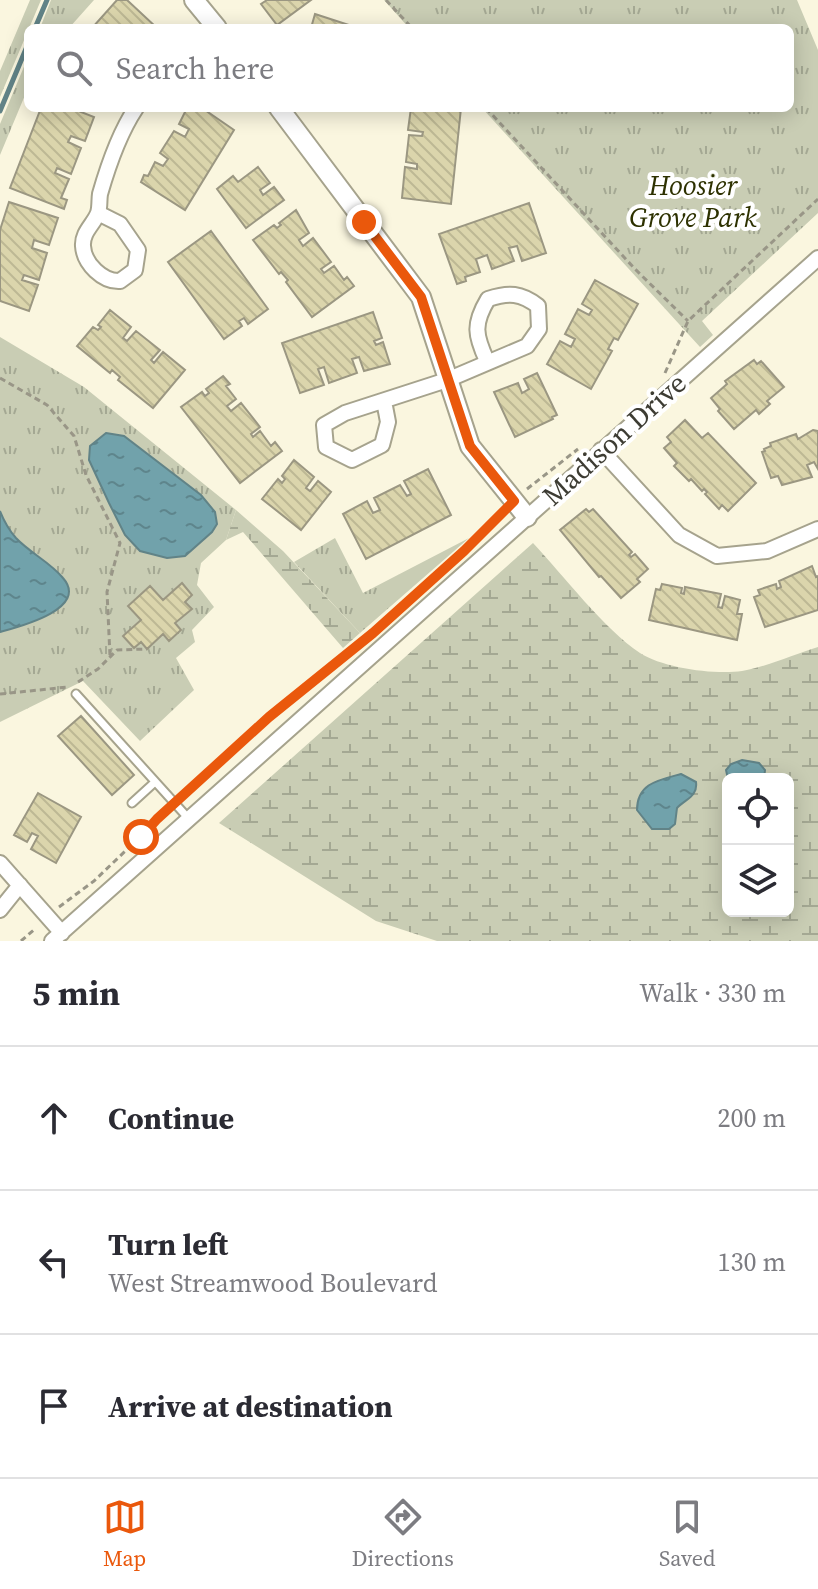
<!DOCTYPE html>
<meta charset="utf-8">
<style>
body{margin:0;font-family:"Source Serif 4",serif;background:#f2f2f3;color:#2b2b33}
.controls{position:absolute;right:24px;bottom:24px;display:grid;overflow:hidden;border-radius:12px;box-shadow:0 4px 20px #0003}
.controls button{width:72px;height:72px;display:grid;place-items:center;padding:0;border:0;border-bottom:2px solid #e1e1e2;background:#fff;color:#2b2b33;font:40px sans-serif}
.stop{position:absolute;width:24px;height:24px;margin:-18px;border:6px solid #ea580c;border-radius:50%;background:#fff}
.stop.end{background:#ea580c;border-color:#fff;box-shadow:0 2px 8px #0008}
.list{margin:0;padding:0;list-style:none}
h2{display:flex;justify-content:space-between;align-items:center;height:104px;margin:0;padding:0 32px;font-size:34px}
h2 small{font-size:26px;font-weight:400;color:#7c7c81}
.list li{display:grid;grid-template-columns:52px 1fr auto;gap:24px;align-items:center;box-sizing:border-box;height:144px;padding:0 32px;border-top:2px solid #e1e1e2}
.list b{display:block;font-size:30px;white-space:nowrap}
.list p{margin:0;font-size:26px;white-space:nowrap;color:#7c7c81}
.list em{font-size:26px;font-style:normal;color:#7c7c81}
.icon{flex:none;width:44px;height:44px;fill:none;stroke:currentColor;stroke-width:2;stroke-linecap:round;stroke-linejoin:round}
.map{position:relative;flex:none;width:818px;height:941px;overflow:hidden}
.search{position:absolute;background:#fff;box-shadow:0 4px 20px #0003;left:24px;right:24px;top:24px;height:88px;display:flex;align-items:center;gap:20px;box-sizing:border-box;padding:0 28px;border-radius:12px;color:#7c7c81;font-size:30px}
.sheet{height:536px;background:#fff}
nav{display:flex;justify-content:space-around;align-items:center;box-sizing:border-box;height:112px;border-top:2px solid #e1e1e2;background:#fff;font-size:22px;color:#7c7c81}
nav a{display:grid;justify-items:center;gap:4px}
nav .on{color:#ea580c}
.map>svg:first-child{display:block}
.grass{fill:url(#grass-tufts)}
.wetland{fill:url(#wetland-marsh);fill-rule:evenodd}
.water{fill:url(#water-ripples);stroke:#618387;stroke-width:2}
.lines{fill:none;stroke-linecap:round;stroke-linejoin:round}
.stream{stroke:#618387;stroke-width:5}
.building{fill:url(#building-back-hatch);stroke:#9b9782;stroke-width:2}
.service-casing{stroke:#a6a38d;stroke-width:11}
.minor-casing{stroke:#a6a38d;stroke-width:18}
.tertiary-casing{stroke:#a6a38d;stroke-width:22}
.path{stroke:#999687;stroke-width:3;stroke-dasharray:6 4;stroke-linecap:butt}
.service{stroke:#fff;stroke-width:7}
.minor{stroke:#fff;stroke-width:14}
.tertiary{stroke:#fff;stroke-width:18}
.route{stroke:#ea580c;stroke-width:10}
.labels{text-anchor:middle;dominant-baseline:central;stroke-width:8;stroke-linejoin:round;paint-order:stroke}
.park-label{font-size:28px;font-style:italic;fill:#2d3100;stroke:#fff}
.street-label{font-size:28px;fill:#3d3c33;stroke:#fff}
</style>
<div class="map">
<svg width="818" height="941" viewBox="0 0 818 941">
<defs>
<pattern id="grass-tufts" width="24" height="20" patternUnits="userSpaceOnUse" patternTransform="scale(2)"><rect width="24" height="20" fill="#c9cdb4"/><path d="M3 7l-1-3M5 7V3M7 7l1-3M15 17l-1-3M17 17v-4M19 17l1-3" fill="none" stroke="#a4a893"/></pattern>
<pattern id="wetland-marsh" width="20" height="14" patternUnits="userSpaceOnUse" patternTransform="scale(2)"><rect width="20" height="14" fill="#c9cdb4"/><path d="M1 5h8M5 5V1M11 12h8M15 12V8" fill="none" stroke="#a4a893"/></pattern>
<pattern id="water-ripples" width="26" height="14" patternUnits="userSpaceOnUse" patternTransform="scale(2)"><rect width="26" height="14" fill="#71a2ab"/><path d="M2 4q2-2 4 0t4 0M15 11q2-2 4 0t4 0" fill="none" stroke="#5e858c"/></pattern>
<pattern id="building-back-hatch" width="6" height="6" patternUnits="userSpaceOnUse" patternTransform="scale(2)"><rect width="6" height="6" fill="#dbd5ac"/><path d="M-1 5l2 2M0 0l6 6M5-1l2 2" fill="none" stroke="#bdb894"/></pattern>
</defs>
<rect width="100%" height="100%" fill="#faf6df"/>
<!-- grass -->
<path class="grass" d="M 30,0 L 41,0 L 0,97 L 0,71 Z
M 51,0 L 94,0 L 69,28 L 40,28 Z
M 384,0 L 797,0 L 818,50 L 818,213 L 702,321 L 713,335 L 700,347 L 482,108 L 790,108 L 790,28 L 409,28 Z
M 28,57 L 28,88 L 0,155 L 0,124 Z
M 0,337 L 84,387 L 236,510 L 226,540 L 201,563 L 197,585 L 214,607 L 192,630 L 195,642 L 176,658 L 194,690 L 140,741 L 83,681 L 0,722 Z
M 335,538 L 363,593 L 469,538 L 360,633 L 294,562 Z"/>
<!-- wetland -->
<path class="wetland" d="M 236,510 L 283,551 L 360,633 L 343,648 L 243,532 L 226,540 Z
M 533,543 C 563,575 605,630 640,653 C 663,668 715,675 742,671 C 762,668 796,654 818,647 L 818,941 L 437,941 L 376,921 L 219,823 ZM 728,779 L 788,779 L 788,911 L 728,911 Z"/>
<!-- water -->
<path class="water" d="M 106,433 L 124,436 L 201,495 L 215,512 L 217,524 L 212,532 L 185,556 L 167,558 L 140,551 L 125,535 L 109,503 L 89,460 L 90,446 Z
M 0,511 C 4,521 9,530 16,538 C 30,553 50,562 63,578 C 90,609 18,627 0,632 Z
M 742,760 L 759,763 L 765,770 L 764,779 L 728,779 L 726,770 L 731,764 Z
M 681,774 L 696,782 C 698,797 685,799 677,808 L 675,824 L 669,829 L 652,829 L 637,810 C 637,783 659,780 681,774 Z"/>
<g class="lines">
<!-- stream -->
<path class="stream" d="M 35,28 L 47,0
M 0,111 L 28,44"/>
</g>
<!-- building -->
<path class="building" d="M 117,0 L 127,0 L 157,28 L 92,28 Z
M 267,0 L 311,0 L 277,25 L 261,4 Z
M 315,14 L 358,28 L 311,28 Z
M 41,108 L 71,108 L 94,117 L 85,141 L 71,136 L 68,142 L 81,148 L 71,174 L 57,168 L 55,173 L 69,179 L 61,198 L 67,200 L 64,209 L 10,188 Z
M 187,108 L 202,108 L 234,130 L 185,210 L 141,182 L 144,175 L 148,176 L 155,162 L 163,166 L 168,159 L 160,153 L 174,131 L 185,137 L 189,129 L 179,124 Z
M 411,108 L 461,108 L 451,204 L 402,198 L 405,167 L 417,169 L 417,164 L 406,162 L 409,135 L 422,136 L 423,132 L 408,130 Z
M 258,167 L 270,183 L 260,190 L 263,195 L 274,187 L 284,200 L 246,228 L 217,189 L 233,176 L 238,182 Z
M 9,202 L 58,218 L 49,245 L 34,240 L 32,248 L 47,253 L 39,280 L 24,275 L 22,280 L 38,285 L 29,311 L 0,301 L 0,230 Z
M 529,203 L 546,253 L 522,261 L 517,246 L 509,248 L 514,261 L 492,269 L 487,255 L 476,259 L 480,272 L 465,277 L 466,281 L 457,284 L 439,234 Z
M 296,210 L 309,233 L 299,240 L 303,246 L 313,238 L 331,262 L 321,269 L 324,273 L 334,266 L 344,280 L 347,277 L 354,286 L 312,317 L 286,282 L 288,280 L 281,272 L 279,274 L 253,240 L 274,225 L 277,228 L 281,225 L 279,223 Z
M 211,231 L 268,309 L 248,324 L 244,318 L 239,321 L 242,326 L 224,339 L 168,262 Z
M 595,280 L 638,304 L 618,340 L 614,338 L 608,349 L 612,351 L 591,389 L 547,364 L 560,341 L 571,347 L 575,339 L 565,334 L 578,309 L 589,315 L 592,310 L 582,304 Z
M 110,310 L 131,327 L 123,338 L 127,341 L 136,331 L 160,350 L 151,360 L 154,363 L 163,352 L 185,370 L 153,408 L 118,380 L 120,377 L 112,370 L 110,373 L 77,346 L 93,327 L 98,330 L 101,327 L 98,325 Z
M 373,312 L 382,338 L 374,341 L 376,345 L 383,342 L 390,364 L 364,371 L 359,357 L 352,359 L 357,373 L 329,383 L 324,367 L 318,369 L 324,385 L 300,393 L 282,343 Z
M 754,360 L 757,364 L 761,361 L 784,387 L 767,401 L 770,404 L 759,414 L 756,410 L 734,429 L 718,411 L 720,409 L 711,398 L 727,384 L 725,381 Z
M 537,373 L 557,415 L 552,417 L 553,419 L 515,437 L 494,392 L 518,383 L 522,393 L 529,389 L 524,379 Z
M 223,376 L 230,384 L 226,386 L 236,399 L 227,406 L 231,411 L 241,403 L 260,427 L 251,434 L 253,437 L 260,431 L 271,446 L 275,442 L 282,451 L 240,483 L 181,407 L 202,392 L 205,396 L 209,393 L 206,389 Z
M 685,420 L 702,438 L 708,433 L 756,483 L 728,511 L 722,505 L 719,509 L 705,494 L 707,492 L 704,489 L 702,491 L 691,479 L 689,481 L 674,466 L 677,463 L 664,448 L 671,442 L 667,437 Z
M 813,430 L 818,431 L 818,469 L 814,462 L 807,465 L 812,477 L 782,485 L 778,476 L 771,478 L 762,452 L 765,451 L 764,449 L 771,446 L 770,443 L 796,434 L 798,439 Z
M 294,460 L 314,477 L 306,488 L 310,491 L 318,481 L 331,492 L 301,530 L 262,499 L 278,479 L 282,483 L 285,479 L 282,476 Z
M 428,469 L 451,515 L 366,559 L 343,514 L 367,501 L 373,513 L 380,510 L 374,498 L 400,485 L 407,496 L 411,494 L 404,481 Z
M 586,509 L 589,512 L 593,509 L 632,552 L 629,555 L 631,557 L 635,554 L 648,569 L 637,579 L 640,582 L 621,598 L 601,576 L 599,577 L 560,530 Z
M 812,566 L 816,577 L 818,576 L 818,610 L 765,627 L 754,597 L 760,595 L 758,590 L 776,584 L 777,589 L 781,587 L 779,581 Z
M 182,583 L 192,595 L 185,602 L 192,609 L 175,623 L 181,630 L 169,641 L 163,634 L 147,649 L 141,642 L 134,648 L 123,636 L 141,620 L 128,606 L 150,586 L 163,600 Z
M 662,584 L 682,588 L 681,593 L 684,594 L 685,587 L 721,594 L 718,607 L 722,608 L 725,596 L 740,600 L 737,614 L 742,614 L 737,640 L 649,620 L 656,589 L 660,590 Z
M 81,716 L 134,775 L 112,795 L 58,736 Z
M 38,793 L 81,817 L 56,863 L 31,849 L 38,836 L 32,833 L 27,842 L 14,835 Z"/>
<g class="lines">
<!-- service casing -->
<g class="service-casing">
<path id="service" d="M 76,694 L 189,819
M 132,803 L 155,782"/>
</g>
<!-- minor casing -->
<g class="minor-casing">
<path id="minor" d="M 98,213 L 120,224 L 138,250 L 135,270 L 120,281 C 103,282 84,264 83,246 C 82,232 94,224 98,213 C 100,207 99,200 100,194 C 108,166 120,132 136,108
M 384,401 L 388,422 L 382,445 L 352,460 L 326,447 L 324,425 L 345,413 L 447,380 L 527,346 L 539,329 L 538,306 C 521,293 509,292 488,299 C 473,324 475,335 487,361
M 601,450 L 679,535 L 717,556 L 767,551 L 818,529
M 0,863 L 62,933
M 0,910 L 20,885
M 52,941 L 818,258"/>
</g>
<!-- tertiary casing -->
<g class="tertiary-casing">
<path id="tertiary" d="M 194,0 L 217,28
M 279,108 L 421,297 L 470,446 L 527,517"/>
</g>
<!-- path -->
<path class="path" d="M 386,0 L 412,28
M 486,108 L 635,269 L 688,321
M 665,373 L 688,321 L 818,199
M 0,378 L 47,405 L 74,436 L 86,475 L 120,543 L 107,592 L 110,656
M 527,489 L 578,449
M 458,556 L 501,513
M 78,682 L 98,669 L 117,650 L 147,649
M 0,694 L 68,687
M 184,795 L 269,717 L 360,643
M 59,907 L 94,881 L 167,811
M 21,941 L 36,928"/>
<!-- service -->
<use href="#service" class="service"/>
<!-- minor -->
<use href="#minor" class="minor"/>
<!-- tertiary -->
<use href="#tertiary" class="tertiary"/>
</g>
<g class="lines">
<!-- route -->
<path class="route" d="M 141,837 L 157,819 L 269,717 L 373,633 L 464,551 L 514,501 L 470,446 L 421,297 L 364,222"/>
</g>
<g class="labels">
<!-- park labels -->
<g class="park-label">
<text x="693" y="185">Hoosier<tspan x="693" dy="32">Grove Park</tspan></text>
</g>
<!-- street labels -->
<g class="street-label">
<text transform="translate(614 439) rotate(-42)">Madison Drive</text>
</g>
</g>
</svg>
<div class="controls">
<button><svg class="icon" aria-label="locate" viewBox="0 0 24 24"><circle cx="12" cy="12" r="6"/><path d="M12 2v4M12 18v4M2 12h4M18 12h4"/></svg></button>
<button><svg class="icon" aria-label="layers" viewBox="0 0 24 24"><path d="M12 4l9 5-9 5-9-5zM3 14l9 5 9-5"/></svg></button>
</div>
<div class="stop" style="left:141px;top:837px"></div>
<div class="stop end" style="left:364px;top:222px"></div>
<div class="search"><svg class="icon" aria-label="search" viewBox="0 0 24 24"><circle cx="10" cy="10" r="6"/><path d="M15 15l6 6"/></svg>Search here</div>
</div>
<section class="sheet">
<h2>5 min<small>Walk · 330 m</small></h2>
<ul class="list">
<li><svg class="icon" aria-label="ahead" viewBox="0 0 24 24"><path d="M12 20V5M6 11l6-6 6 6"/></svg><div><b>Continue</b></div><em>200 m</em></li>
<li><svg class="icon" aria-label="left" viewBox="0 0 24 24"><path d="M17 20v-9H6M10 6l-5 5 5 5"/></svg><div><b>Turn left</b><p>West Streamwood Boulevard</p></div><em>130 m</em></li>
<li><svg class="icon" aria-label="arrive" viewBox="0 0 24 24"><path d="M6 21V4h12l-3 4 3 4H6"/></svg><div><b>Arrive at destination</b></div></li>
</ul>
</section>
<nav>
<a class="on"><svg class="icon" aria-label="map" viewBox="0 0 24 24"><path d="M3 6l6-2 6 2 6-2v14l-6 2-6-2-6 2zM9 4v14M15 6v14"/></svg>Map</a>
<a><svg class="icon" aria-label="directions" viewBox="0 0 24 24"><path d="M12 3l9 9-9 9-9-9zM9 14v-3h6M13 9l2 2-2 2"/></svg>Directions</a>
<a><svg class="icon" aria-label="saved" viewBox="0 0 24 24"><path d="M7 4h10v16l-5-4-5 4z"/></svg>Saved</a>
</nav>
